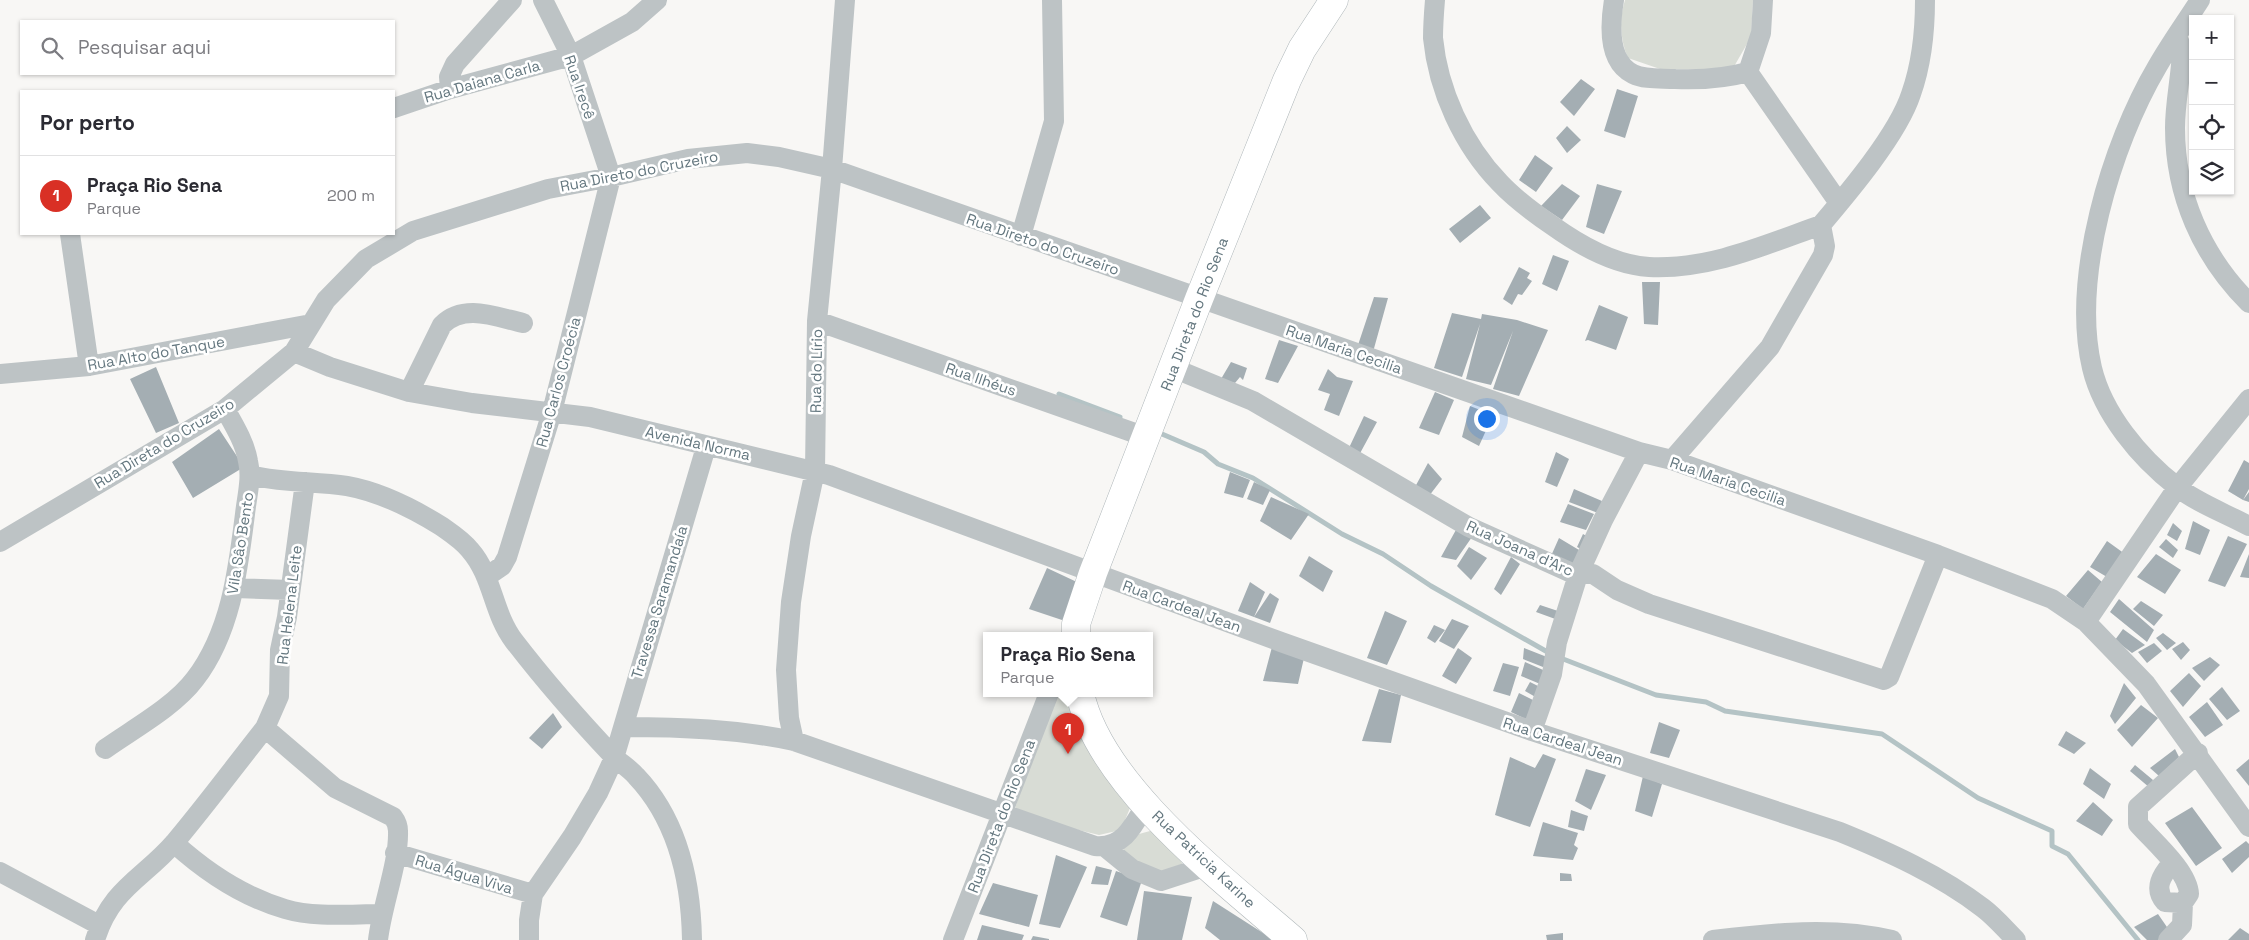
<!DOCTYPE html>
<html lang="pt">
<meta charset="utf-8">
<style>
body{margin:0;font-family:"Space Grotesk",sans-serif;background:#f2f2f3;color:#2b2b33}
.controls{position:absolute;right:15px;top:15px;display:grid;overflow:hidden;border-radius:0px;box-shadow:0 1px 4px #0004}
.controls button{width:45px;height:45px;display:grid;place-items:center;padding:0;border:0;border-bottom:1px solid #e1e1e2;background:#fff;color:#2b2b33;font:25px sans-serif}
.you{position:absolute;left:1486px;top:418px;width:18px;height:18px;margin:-12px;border:4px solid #fff;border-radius:50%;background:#1a73e8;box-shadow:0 0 0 8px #1a73e833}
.badge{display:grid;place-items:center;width:32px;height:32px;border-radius:50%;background:#d93025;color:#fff;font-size:16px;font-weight:700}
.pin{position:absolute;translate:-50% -41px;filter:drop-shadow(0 1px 2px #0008)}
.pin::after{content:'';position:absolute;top:26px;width:18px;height:15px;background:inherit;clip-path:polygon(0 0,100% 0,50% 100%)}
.popup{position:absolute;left:983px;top:632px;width:170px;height:65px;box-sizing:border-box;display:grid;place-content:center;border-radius:0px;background:#fff;filter:drop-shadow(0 1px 4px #0005);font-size:16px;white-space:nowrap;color:#7c7c81}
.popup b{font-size:19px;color:#2b2b33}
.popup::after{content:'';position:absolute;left:50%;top:100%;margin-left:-10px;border:10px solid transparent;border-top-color:#fff}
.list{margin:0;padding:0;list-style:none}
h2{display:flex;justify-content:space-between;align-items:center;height:65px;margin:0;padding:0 20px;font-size:21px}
h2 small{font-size:16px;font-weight:400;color:#7c7c81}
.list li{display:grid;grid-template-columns:32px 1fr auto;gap:15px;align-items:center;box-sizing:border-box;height:80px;padding:0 20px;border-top:1px solid #e1e1e2}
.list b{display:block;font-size:19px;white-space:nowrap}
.list p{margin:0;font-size:16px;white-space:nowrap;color:#7c7c81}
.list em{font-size:16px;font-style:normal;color:#7c7c81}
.icon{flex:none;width:28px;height:28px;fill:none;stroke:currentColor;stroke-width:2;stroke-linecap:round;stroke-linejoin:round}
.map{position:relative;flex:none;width:2249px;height:940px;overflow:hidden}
.search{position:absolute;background:#fff;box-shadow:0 1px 4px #0004;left:20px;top:20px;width:375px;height:55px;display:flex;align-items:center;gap:12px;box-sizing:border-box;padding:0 18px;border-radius:0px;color:#7c7c81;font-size:19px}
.panel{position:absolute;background:#fff;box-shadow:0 1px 4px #0004;left:20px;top:90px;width:375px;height:145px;border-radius:0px}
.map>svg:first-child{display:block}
.green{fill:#d8dcd5}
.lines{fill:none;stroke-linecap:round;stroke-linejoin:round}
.stream{stroke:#b4c3c5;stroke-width:5}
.building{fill:#a4aeb3}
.secondary-casing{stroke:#afb7ba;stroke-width:29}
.street{stroke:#bdc3c5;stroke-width:20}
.secondary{stroke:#fff;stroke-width:28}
.labels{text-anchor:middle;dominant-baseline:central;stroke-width:5;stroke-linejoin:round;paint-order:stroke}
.street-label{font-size:15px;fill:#64777f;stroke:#fff}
</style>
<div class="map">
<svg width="2249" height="940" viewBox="0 0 2249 940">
<rect width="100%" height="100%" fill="#f8f7f5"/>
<!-- green -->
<path class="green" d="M 1625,0 L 1753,0 L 1751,37 L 1732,70 L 1660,69 L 1628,58 C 1620,40 1619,19 1625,0 Z
M 1055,693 L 1074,693 L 1132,803 L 1121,830 L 1099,835 L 1013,814 Z
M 1150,831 C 1167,835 1180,846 1182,864 L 1159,873 L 1119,854 L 1139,834 Z"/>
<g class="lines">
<!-- stream -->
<path class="stream" d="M 1059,394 L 1120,417
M 1162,434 L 1204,452 L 1218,464 L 1253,478 L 1342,534 L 1383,554 L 1431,586 L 1551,654
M 1558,657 L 1656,695 L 1706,702 L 1725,711 L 1882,734 L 1978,798 L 2052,831 L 2052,846 L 2068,854 L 2138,940"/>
</g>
<!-- building -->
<path class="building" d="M 1581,79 L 1595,89 L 1574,116 L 1560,102 Z
M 1617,89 L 1638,96 L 1625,138 L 1604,131 Z
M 1567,126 L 1581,140 L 1567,153 L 1556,138 Z
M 1535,155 L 1553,168 L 1536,192 L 1519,180 Z
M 1562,184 L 1580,196 L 1562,220 L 1541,206 Z
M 1597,184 L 1622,191 L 1604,234 L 1586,227 Z
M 1480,205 L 1491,218 L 1460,243 L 1449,229 Z
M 1553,255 L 1569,261 L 1557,291 L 1542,284 Z
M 1519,267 L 1530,273 L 1527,278 L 1532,281 L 1522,295 L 1518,294 L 1512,305 L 1503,299 Z
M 1642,282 L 1660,282 L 1658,325 L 1644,324 Z
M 1374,297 L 1388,298 L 1373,352 L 1357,348 Z
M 1599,305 L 1628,317 L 1616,350 L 1588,340 L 1585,341 Z
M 1452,313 L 1481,319 L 1482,314 L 1517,320 L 1548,330 L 1519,396 L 1493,389 L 1513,331 L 1491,385 L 1466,379 L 1480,324 L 1462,377 L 1434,368 Z
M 1279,340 L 1298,346 L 1278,383 L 1265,379 Z
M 1231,362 L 1247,368 L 1243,380 L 1240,377 L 1235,383 L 1221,379 Z
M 156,367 L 179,423 L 156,433 L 130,379 Z
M 1328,369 L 1337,377 L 1353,381 L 1339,416 L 1324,410 L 1330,394 L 1318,390 Z
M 1435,392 L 1454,400 L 1439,435 L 1419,428 Z
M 1470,406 L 1493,415 L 1479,446 L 1462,437 Z
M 1364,416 L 1377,422 L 1358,457 L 1348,450 Z
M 219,429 L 244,467 L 193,498 L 172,462 Z
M 1556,452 L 1569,459 L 1557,487 L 1545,482 Z
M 2244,460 L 2249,463 L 2249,489 L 2243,500 L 2228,491 Z
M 1428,463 L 1442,479 L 1429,496 L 1415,487 Z
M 1230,472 L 1250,480 L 1243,498 L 1224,493 Z
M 1254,482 L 1270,490 L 1263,505 L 1247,499 Z
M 1574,489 L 1602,501 L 1598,513 L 1569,502 Z
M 2249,492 L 2249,502 L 2243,500 Z
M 1271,497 L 1309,514 L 1291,540 L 1260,521 Z
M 1568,504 L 1594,514 L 1586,530 L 1560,522 Z
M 2193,521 L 2210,530 L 2200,555 L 2185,549 Z
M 2173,523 L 2182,531 L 2177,541 L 2167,535 Z
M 1457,528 L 1472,537 L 1456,560 L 1441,557 Z
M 1583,534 L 1588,537 L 1583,550 L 1577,547 Z
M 2228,536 L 2247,544 L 2225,587 L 2208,581 Z
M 1559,538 L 1584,553 L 1575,569 L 1551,556 Z
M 2166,539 L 2178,550 L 2173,558 L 2159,547 Z
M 2107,541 L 2125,554 L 2107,577 L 2090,567 Z
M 1469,547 L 1487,558 L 1471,580 L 1457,566 Z
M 2156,554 L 2181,570 L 2165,594 L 2137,577 Z
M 2249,554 L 2249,578 L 2240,577 Z
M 1309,556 L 1333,571 L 1323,592 L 1299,576 Z
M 1511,557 L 1520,564 L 1501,595 L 1494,589 Z
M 1047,568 L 1079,583 L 1065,621 L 1029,609 Z
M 2088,570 L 2102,582 L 2083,609 L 2066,596 Z
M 1250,582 L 1265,592 L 1254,617 L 1238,611 Z
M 1270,593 L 1279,599 L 1270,623 L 1254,617 Z
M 2119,599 L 2154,630 L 2147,642 L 2110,612 Z
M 2141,601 L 2163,615 L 2154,626 L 2133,609 Z
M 1540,605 L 1561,612 L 1558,620 L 1536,612 Z
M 1385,611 L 1407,621 L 1387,665 L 1367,658 Z
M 1452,619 L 1469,626 L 1454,649 L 1439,641 Z
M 1434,625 L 1445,630 L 1435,643 L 1427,638 Z
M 2123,629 L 2145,645 L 2132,653 L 2115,640 Z
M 2163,633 L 2176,643 L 2167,650 L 2156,638 Z
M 2183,642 L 2190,650 L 2181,660 L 2172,649 Z
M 2154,643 L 2162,651 L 2147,663 L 2138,652 Z
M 1272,647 L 1304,658 L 1298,684 L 1263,681 Z
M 1458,648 L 1472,658 L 1456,684 L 1442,676 Z
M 1524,648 L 1552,659 L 1543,667 L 1523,659 Z
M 2210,657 L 2220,665 L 2204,681 L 2192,668 Z
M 1525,662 L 1550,673 L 1545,686 L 1521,676 Z
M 1503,663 L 1519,667 L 1510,696 L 1493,691 Z
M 2189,673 L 2201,686 L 2183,707 L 2170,691 Z
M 1530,682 L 1542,688 L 1539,699 L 1525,691 Z
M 2124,683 L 2136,698 L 2115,724 L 2110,716 Z
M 2222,687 L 2240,711 L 2227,720 L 2209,699 Z
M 1379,689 L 1401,695 L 1391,743 L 1362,741 Z
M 1519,693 L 1537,702 L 1532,722 L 1511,712 Z
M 2207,702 L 2223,725 L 2205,737 L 2189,717 Z
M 2141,705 L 2158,718 L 2132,747 L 2117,730 Z
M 553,713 L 562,727 L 542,749 L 529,738 Z
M 1659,722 L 1680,730 L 1669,758 L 1650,753 Z
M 2066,731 L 2086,743 L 2074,754 L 2058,745 Z
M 2175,749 L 2179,757 L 2159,776 L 2150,768 Z
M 1543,754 L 1556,759 L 1530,827 L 1495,815 L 1510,757 L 1535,768 Z
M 2249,759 L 2249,786 L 2236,770 Z
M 2135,765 L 2153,780 L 2150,788 L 2130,771 Z
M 2090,768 L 2111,784 L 2104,799 L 2083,784 Z
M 1586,769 L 1606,775 L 1591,810 L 1575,801 Z
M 1643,776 L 1662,784 L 1652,817 L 1635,811 Z
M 2093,802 L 2113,820 L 2102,836 L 2076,821 Z
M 2192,807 L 2222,848 L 2196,866 L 2165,823 Z
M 1571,810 L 1588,816 L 1584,831 L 1568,827 Z
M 1543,822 L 1578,833 L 1574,845 L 1578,848 L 1573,860 L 1533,856 Z
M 2246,841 L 2249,844 L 2249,857 L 2232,873 L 2222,859 Z
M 1056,855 L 1087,867 L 1060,928 L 1039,924 Z
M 1096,866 L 1112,870 L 1108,885 L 1091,884 Z
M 1116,871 L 1142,880 L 1127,926 L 1100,917 Z
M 1560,873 L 1571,874 L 1572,881 L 1560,881 Z
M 993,883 L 1038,895 L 1029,927 L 979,914 Z
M 1144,891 L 1192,897 L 1182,940 L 1137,940 Z
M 1213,901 L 1274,940 L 1220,940 L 1205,928 Z
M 2158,914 L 2169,930 L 2158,940 L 2147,940 L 2134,927 Z
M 982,925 L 1024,935 L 1022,940 L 977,940 Z
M 2240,928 L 2249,934 L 2249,940 L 2228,940 Z
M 1563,933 L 1563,940 L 1547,940 L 1546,935 Z
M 1033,936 L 1049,939 L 1049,940 L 1031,940 Z"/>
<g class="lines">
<!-- secondary casing -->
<g class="secondary-casing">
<path id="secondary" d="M 1076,635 L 1076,624 L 1093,573 L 1199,299 L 1287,80 L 1302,49 L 1334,0
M 1080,693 C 1099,785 1224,880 1293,940"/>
</g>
<!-- street -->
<path class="street" d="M 1435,0 C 1434,12 1433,25 1433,38 C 1438,90 1463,145 1500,183 C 1516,200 1534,213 1553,226 C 1581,246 1615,265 1649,267 C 1709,270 1765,245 1821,225
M 1614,0 C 1610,24 1607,61 1633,74 C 1645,80 1662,78 1675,79 C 1700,80 1723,79 1748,72
M 2200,0 C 2186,22 2170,44 2157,67 C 2111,145 2071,278 2092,368 C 2103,414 2140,458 2176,486 C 2195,502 2227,514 2249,526
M 2175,38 L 2179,41 L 2182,52 C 2181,77 2175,102 2175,128 C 2175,195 2202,256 2249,303
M 1748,72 L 1839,203
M 1748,72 L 1761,33 L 1763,0
M 450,89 L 449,77 L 455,64 L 512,0
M 394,108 L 450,89 L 571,56 L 632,22 L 657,0
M 70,234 L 89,366
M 1021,236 L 1054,121 L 1052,0
M 817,321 L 1146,437
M 294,352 L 330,367 L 409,392 L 472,403 L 590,417 L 829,475 L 1281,642 L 1532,731 L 1840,832 C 1889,852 1940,875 1983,908 C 1995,917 2005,929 2016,940
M 1173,368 L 1253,401 L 1469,527 L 1574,574 L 1593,574 L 1617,590 L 1649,604 L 1884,680 L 1889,677 L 1938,555
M 0,374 L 89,366 L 311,324
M 409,392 L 442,325 C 464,303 496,317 523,323
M 1672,460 L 1770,347 L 1823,255 L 1825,246 L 1821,225 C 1849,192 1898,134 1911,94 C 1922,63 1925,32 1925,0
M 250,475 C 282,483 315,481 347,486 C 381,492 412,508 441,526 C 451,533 462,540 470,550 C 493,576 493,614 514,641 C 544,680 579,720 613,756 C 620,763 629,768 636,776 C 678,820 691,881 692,940
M 0,542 L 225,409 L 294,352 L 326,300 L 366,259 L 413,231 L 548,189 L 611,177 L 688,159 L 747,153 L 779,157 L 832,169 L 1639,452 L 1672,460 L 1938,555 L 2052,599 L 2086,622 L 2146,684 L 2249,827
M 486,577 L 502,566 L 507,557 L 552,412 L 611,177 L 571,56 L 543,0
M 235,588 L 290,590
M 2086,622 L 2177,488 L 2249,399
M 624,727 C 681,727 737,729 794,741 L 1095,846 C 1123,849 1134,825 1146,804
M 265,728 L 335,788 L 393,817 C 396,821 398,825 398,831 C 399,863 382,905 378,940
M 1532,731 L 1552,674 L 1557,642 L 1578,575 L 1603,520 L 1639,452
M 794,741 L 789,718 L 786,670 L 791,602 L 801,536 L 815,471 L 817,321 L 832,169 L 845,0
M 105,749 C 133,729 174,707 195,679 C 231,632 238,570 245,514 C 247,496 252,478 248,461 C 245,443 234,425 225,409
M 174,843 C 206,872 244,897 285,909 C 315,918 351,914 381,914
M 1105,847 L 1132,869 L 1161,881 L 1207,866
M 395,853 L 533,894
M 2172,863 C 2162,875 2153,888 2165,902 L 2183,903 L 2189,894 C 2188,871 2154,842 2138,824 L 2138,807 L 2198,753
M 0,872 L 99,925
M 95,940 C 111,888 143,879 175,842 C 206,805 235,766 265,728 L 279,696 L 280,650 L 287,617 L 305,482
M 529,940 L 529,920 L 533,894 L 572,837 L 598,793 L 614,758 L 706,447
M 953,940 L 1049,693
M 1713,940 C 1773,933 1833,926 1892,940
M 2168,940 L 2182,925 L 2183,903"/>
<!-- secondary -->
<use href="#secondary" class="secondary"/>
</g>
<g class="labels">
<!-- street labels -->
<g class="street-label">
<text transform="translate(482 81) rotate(-16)">Rua Daiana Carla</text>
<text transform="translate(580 87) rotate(71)">Rua Irecê</text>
<text transform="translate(639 171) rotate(-11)">Rua Direto do Cruzeiro</text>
<text transform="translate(1043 244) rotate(19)">Rua Direto do Cruzeiro</text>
<text transform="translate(1194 314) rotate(-69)">Rua Direta do Rio Sena</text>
<text transform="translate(1344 349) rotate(19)">Rua Maria Cecilia</text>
<text transform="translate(156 353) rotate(-10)">Rua Alto do Tanque</text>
<text transform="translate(816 371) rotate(-89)">Rua do Lírio</text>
<text transform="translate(981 379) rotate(19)">Rua Ilhéus</text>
<text transform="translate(558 382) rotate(-75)">Rua Carlos Croécia</text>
<text transform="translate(164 443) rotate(-31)">Rua Direta do Cruzeiro</text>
<text transform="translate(698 443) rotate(13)">Avenida Norma</text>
<text transform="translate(1728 481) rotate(19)">Rua Maria Cecilia</text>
<text transform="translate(240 543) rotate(-81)">Vila Sâo Bento</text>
<text transform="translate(1520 548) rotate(24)">Rua Joana d'Arc</text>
<text transform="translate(659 602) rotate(-73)">Travessa Saramandaía</text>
<text transform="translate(289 605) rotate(-83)">Rua Helena Leite</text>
<text transform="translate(1182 606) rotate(20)">Rua Cardeal Jean</text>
<text transform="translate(1563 741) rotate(18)">Rua Cardeal Jean</text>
<text transform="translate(1001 816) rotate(-69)">Rua Direta do Rio Sena</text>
<text transform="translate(1204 859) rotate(43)">Rua Patricia Karine</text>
<text transform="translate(464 874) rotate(17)">Rua Água Viva</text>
</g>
</g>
</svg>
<div class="controls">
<button>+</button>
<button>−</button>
<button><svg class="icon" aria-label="locate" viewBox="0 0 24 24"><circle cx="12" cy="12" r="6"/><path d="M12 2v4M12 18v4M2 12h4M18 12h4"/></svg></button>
<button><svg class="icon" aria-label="layers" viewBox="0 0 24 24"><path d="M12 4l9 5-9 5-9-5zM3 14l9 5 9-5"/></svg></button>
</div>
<div class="you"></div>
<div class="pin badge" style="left:1068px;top:754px">1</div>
<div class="popup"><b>Praça Rio Sena</b>Parque</div>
<div class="search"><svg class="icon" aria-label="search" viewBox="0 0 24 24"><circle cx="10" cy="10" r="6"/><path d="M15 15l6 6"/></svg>Pesquisar aqui</div>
<section class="panel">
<h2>Por perto<small></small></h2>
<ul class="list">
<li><span class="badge">1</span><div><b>Praça Rio Sena</b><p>Parque</p></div><em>200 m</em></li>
</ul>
</section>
</div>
